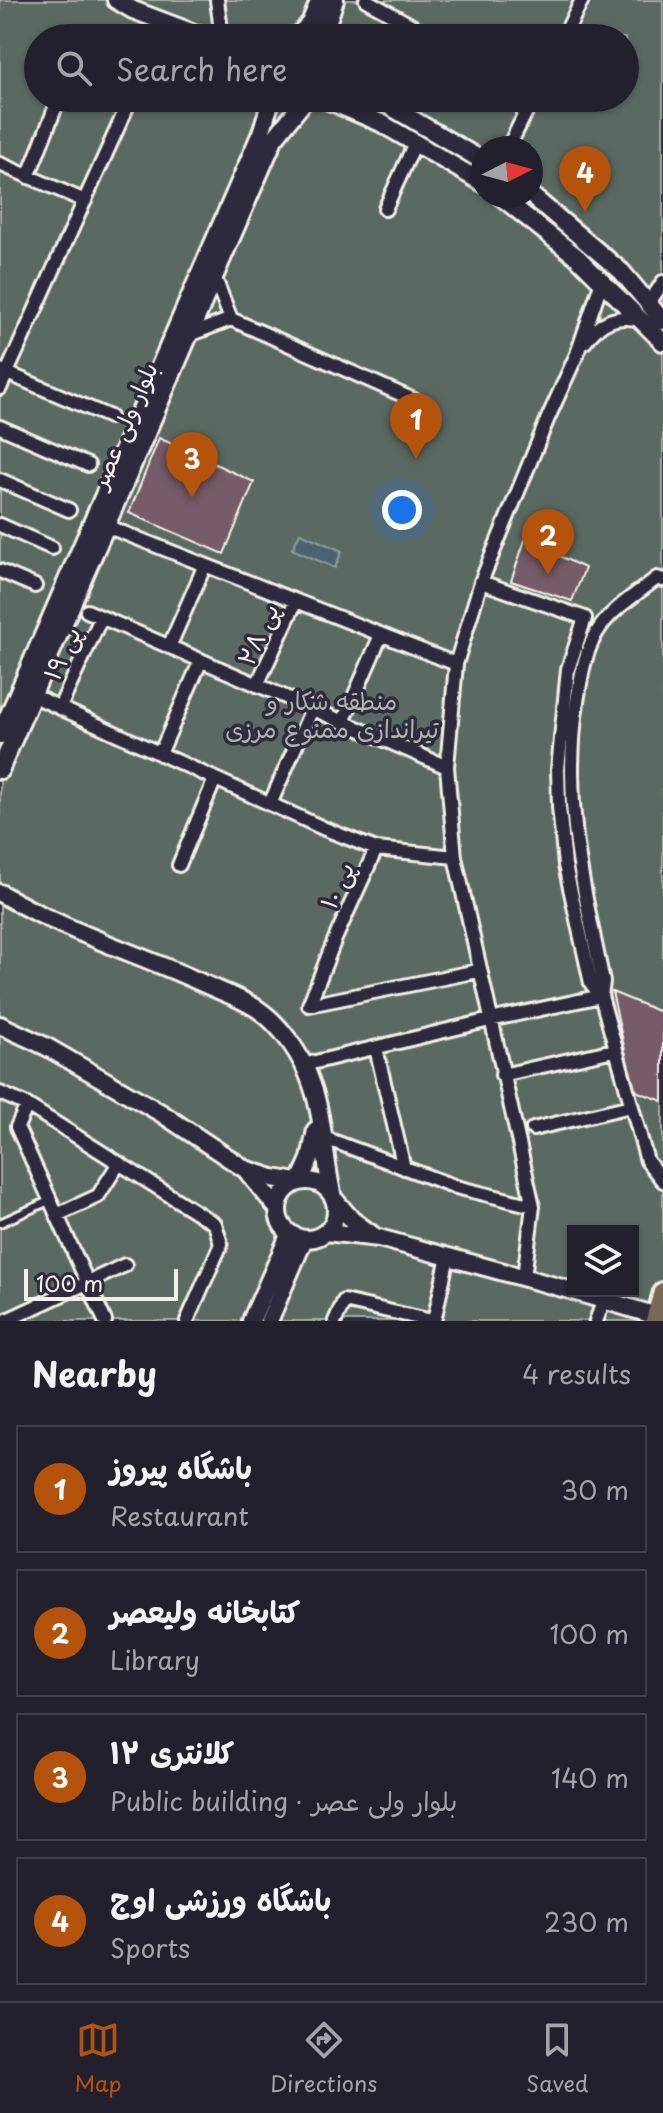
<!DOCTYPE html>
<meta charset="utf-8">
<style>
body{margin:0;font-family:"Playpen Sans","Playpen Sans Arabic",sans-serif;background:#2b2836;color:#f1f3f6}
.controls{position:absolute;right:24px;bottom:24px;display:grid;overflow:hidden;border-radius:0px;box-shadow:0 2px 6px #0004}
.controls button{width:72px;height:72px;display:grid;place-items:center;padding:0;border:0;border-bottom:2px solid #403e4a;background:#23202e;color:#f1f3f6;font:40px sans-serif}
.compass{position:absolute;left:471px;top:136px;width:72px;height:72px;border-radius:50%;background:#23202e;box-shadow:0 2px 6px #0004;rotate:84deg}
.scale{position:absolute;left:24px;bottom:20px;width:154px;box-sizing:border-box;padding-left:8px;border:4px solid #f4f1e8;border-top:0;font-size:22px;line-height:28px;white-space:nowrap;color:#f4f1e8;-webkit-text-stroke:6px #2f2a3d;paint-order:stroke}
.you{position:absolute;left:402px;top:510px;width:28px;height:28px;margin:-20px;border:6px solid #fff;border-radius:50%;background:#1a73e8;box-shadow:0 0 0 12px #1a73e833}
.badge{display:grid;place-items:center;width:52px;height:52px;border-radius:50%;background:#b45309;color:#fff;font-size:26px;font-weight:700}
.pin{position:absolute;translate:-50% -66px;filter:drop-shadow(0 2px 4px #0008)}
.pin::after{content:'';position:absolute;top:42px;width:28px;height:24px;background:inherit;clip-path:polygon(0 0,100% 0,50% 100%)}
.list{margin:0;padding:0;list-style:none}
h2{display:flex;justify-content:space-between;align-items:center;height:104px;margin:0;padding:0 32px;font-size:34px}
h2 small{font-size:26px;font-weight:400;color:#a3a3aa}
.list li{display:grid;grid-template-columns:52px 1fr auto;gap:24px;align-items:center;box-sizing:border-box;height:128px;margin:0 16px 16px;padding:0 16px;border:2px solid #403e4a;border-radius:0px}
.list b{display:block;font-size:30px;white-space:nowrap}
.list p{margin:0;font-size:26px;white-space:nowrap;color:#a3a3aa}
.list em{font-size:26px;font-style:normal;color:#a3a3aa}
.icon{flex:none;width:44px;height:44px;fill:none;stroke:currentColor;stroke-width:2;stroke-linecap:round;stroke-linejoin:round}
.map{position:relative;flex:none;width:663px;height:1321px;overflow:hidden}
.search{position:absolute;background:#23202e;box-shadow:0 2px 6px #0004;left:24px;right:24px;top:24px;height:88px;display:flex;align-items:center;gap:20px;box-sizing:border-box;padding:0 28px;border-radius:44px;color:#a3a3aa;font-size:30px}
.sheet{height:680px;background:#23202e}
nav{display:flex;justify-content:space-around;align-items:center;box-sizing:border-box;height:112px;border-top:2px solid #403e4a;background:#23202e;font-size:22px;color:#a3a3aa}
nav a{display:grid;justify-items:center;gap:4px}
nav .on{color:#b45309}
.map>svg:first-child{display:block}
.green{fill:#5a6b62;stroke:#a7aea5;stroke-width:2;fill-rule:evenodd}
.water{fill:#4a6372;stroke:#8e9ca1;stroke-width:2}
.building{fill:#755c68;stroke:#f4f1e8;stroke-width:2}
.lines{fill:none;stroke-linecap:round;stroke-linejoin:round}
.lane-casing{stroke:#f4f1e8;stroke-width:12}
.street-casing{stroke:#f4f1e8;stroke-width:18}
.secondary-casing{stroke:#f4f1e8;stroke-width:22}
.primary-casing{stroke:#f4f1e8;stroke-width:24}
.lane{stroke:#2f2a3d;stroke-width:6}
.street{stroke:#2f2a3d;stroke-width:12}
.secondary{stroke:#2f2a3d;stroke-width:16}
.primary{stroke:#786954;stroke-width:18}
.labels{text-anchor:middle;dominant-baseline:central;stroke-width:7;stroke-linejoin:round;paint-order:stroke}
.street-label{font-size:24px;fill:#f4f1e8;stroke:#2f2a3d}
.park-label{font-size:24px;fill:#afb5ac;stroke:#2f2a3d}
</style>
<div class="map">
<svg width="663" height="1321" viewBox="0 0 663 1321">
<rect width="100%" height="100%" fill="#2f2a3d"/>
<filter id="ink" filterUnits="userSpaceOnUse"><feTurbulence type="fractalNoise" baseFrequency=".0125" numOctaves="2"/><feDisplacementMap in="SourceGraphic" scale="16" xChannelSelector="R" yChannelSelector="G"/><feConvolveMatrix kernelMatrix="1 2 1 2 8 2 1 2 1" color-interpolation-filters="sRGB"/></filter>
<g filter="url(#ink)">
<!-- green -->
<path class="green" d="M 0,0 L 663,0 L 663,1321 L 0,1321 ZM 38,38 L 625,38 L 625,98 L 38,98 ZM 483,148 L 531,148 L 531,196 L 483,196 ZM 573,1231 L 633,1231 L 633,1291 L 573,1291 Z"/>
<!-- water -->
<path class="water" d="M 300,533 L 342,551 L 335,568 L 292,549 Z"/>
<!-- building -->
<path class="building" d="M 159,438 L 254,482 L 224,554 L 129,513 Z
M 525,540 L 585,568 L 572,601 L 511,581 Z
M 612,992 L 663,1013 L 663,1101 L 638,1092 L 633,1087 Z"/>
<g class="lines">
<!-- lane casing -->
<g class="lane-casing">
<path id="lane" d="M 0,1223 L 51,1200"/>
</g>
<!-- street casing -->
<g class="street-casing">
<path id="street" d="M 217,0 L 222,38
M 366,0 L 434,38
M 157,38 L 164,23
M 563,38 L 582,0
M 508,148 L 533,98
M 0,164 L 85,201
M 28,177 L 56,106
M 385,209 L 415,143
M 214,276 L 231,319 L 414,400
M 649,303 L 663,282
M 189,335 L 231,319
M 585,342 C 600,321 617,314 641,320
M 0,370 L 110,417
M 0,388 L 131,98
M 0,427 L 88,465
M 0,480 L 69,510
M 0,525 L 52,548
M 106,526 L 456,664
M 0,571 L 35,586
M 663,580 L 657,578 C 638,593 615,607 601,626 C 585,648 581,676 577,702 C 562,804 583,884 603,982 L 601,996 L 647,1161 L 663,1181
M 87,611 L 447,767
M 169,647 L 205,565
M 257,685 L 296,601
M 32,695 L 325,829 L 376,849 L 455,857
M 60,707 L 101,618
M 343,722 L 381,635
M 160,754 L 201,660
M 270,804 L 312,709
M 179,865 L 215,779
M 309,1005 L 478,971
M 309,1005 L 335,939 L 376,849
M 376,1048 L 404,1168
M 303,1065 L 490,1020 L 601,996 L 591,983 L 565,865 L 559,807 L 558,769 L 568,669 L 585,618 L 481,582
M 502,1075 L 614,1050
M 0,1093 L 27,1105 L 215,1224 L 221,1244 L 187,1321
M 27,1105 L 17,1127 L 105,1321
M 533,1129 L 631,1106
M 322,1137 L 456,1187 L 533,1206
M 57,1215 L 98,1196 L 119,1163
M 524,1277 L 533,1206 L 455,857 L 447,767 L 456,664 L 481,582 L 548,418 L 577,354 L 602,281
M 5,1321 L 125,1265
M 335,1321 L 344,1301 L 432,1321
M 434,1321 L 448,1256
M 596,1321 L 604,1300"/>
</g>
<!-- secondary casing -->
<g class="secondary-casing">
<path id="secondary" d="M 116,0 L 133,10 L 207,38
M 296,38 L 310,23 L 320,0
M 322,38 L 335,0
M 322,98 L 381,123 L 483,183
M 376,98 L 483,161
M 531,195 L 622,272 L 663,321
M 500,196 L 577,257 L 663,342
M 0,735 L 261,133 L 269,107 L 268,98
M 0,770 L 274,139 L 301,105
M 0,893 C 60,929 136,953 200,982 C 219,991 239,997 256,1008 C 281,1024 303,1057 312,1085 C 324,1119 324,1158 332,1193
M 0,1025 L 47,1047 L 161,1113 L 245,1169 L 273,1178 L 297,1182
M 246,1170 L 278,1209
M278 1210a29 29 0 1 1 58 0a29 29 0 1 1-58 0Z
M 300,1181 L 310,1159 L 316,1130
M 335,1200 L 352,1220 L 374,1236
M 326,1232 L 379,1238 L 573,1291
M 573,1291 L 657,1316
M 251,1321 L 290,1233
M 269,1321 L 304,1239"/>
</g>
<!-- primary casing -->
<g class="primary-casing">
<path id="primary" d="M 655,1321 L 663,1292"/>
</g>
<!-- lane -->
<use href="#lane" class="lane"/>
<!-- street -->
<use href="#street" class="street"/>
<!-- secondary -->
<use href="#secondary" class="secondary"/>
<!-- primary -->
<use href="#primary" class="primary"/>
</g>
</g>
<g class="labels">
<!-- street labels -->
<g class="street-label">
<text transform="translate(123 425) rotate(-67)">بلوار ولی عصر</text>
<text transform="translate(257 634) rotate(-65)">پی ۲۸</text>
<text transform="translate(61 653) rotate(-65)">پی ۱۹</text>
<text transform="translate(336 885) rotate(-65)">پی ۱۰</text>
</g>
<!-- park labels -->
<g class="park-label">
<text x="332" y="700">منطقه شکار و<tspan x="332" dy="28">تیراندازی ممنوع مرزی</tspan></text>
</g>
</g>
</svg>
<div class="controls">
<button><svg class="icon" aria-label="layers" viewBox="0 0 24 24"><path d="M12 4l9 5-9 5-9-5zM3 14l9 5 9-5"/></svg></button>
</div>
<svg class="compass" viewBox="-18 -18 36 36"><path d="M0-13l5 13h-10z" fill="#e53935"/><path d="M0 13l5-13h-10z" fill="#a3a3aa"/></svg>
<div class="scale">100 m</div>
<div class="you"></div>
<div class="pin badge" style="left:416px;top:459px">1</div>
<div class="pin badge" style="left:548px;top:575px">2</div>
<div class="pin badge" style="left:192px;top:498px">3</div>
<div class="pin badge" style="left:585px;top:212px">4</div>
<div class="search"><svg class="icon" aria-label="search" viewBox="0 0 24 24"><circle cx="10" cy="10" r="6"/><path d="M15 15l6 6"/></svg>Search here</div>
</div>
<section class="sheet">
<h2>Nearby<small>4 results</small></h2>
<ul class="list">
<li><span class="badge">1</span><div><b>باشگاه پیروز</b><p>Restaurant</p></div><em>30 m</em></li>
<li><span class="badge">2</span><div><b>کتابخانه ولیعصر</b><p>Library</p></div><em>100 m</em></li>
<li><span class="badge">3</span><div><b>کلانتری ۱۲</b><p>Public building · بلوار ولی عصر</p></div><em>140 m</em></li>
<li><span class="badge">4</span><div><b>باشگاه ورزشی اوج</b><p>Sports</p></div><em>230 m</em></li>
</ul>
</section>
<nav>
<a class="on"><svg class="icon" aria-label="map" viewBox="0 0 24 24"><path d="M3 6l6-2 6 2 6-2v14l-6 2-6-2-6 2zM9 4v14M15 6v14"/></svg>Map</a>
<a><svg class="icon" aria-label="directions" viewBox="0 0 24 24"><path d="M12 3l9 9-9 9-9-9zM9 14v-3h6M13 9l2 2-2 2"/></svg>Directions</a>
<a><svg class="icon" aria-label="saved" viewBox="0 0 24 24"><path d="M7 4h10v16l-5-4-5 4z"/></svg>Saved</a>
</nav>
